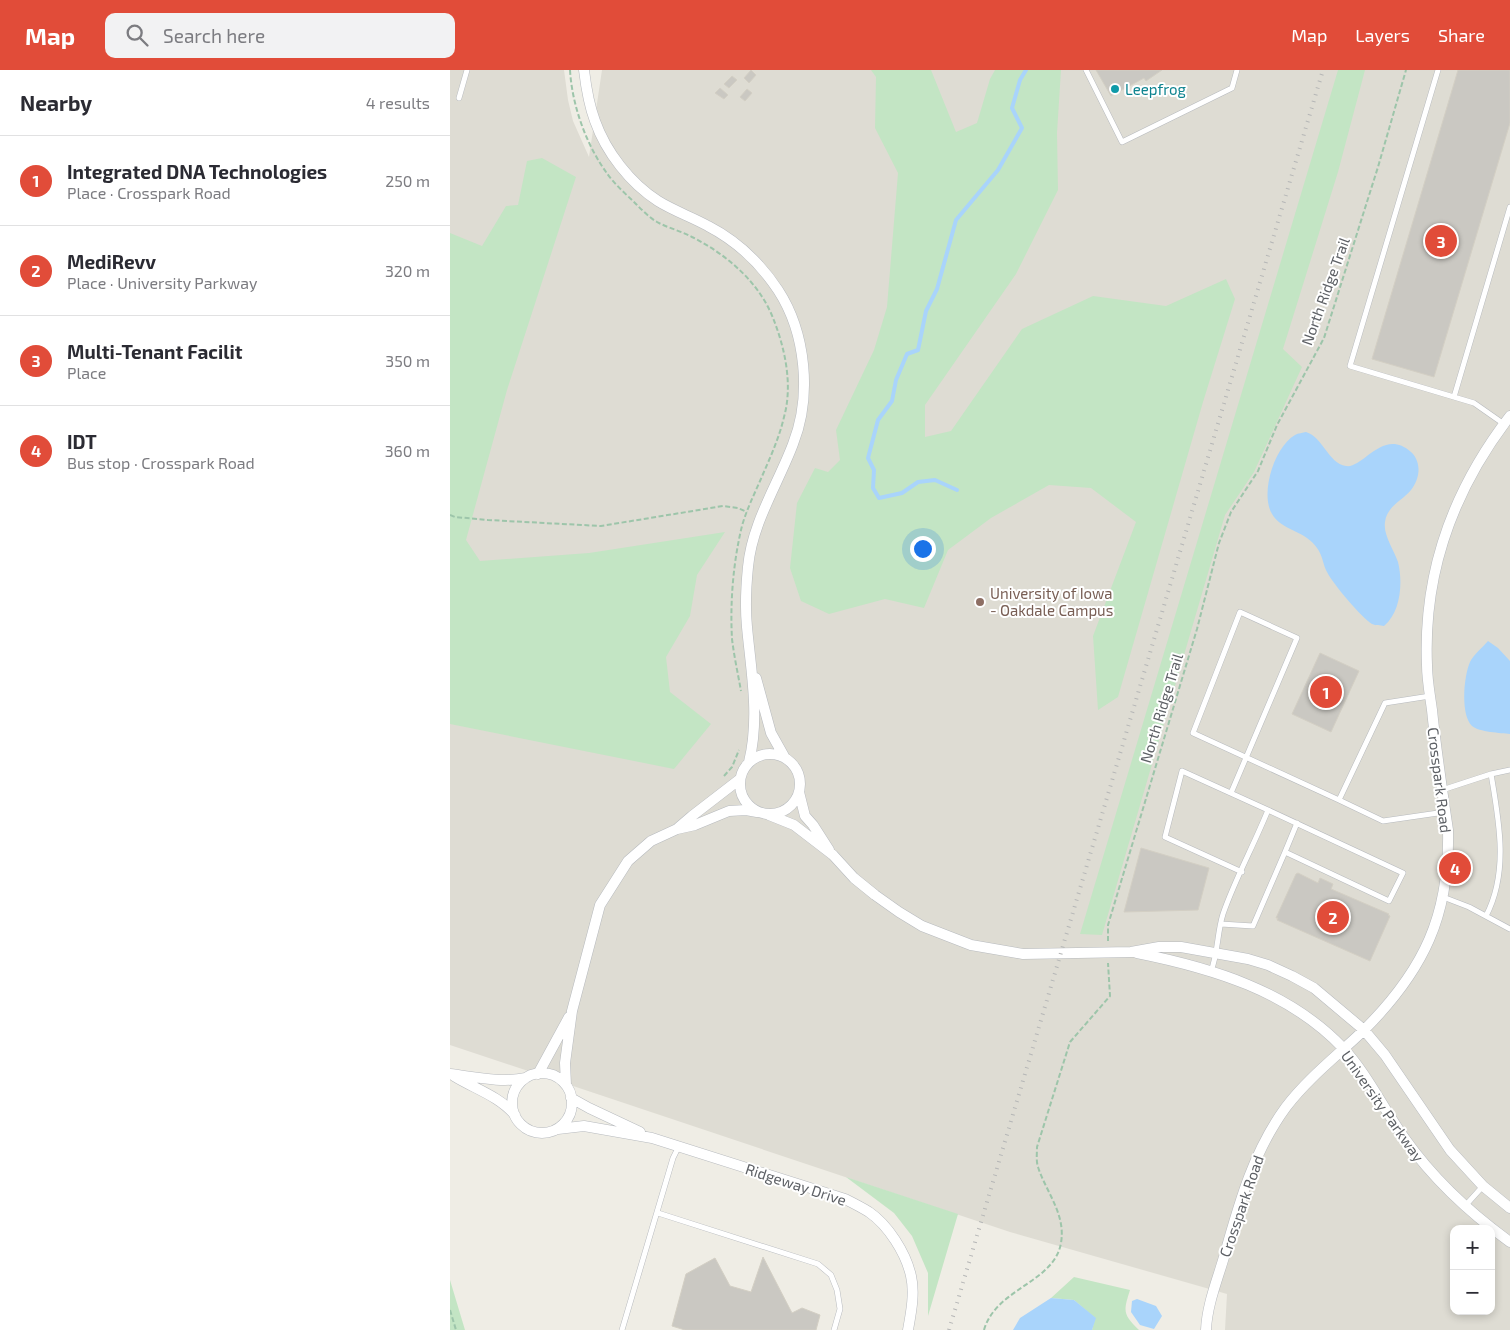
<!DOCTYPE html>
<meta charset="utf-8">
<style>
body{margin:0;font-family:"Exo 2",sans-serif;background:#f2f2f3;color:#2b2b33}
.controls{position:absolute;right:15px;bottom:15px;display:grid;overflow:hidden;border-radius:10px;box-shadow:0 2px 8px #0003}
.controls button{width:45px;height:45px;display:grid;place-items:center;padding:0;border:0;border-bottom:1px solid #e1e1e2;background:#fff;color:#2b2b33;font:25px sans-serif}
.you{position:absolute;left:472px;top:478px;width:18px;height:18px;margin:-12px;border:4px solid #fff;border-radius:50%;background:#1a73e8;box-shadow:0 0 0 8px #1a73e833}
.badge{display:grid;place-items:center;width:32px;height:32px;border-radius:50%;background:#e14c39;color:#fff;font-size:16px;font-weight:700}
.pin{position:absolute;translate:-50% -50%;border:2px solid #fff;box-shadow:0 1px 5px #0006}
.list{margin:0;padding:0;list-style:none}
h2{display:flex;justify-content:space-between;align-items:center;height:65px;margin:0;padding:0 20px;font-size:21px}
h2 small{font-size:16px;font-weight:400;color:#7c7c81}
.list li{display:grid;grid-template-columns:32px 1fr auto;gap:15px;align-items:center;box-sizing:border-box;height:90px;padding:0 20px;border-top:1px solid #e1e1e2}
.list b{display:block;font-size:19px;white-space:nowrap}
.list p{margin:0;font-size:16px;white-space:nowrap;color:#7c7c81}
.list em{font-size:16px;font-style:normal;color:#7c7c81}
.icon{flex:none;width:28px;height:28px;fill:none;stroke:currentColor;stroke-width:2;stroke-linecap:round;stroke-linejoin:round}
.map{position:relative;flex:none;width:1060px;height:1260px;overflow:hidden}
header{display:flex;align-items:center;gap:30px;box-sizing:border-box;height:70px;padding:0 25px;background:#e14c39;color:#fff}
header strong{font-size:24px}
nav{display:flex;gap:28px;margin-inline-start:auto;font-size:18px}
.search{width:350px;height:45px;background:#f2f2f3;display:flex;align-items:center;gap:12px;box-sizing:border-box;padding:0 18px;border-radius:10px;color:#7c7c81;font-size:19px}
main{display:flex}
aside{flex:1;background:#fff}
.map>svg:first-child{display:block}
.education{fill:#dedcd3;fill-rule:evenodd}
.green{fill:#c3e5c4}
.water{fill:#a9d4fb}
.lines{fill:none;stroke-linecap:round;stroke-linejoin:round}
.stream{stroke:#a9d4fb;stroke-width:4}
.building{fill:#cac8c2;stroke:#d3cfc4}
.lane-casing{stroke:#b7babe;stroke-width:6}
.street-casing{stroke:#b7babe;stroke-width:11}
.path{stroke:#9dc5aa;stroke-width:2;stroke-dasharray:5 2.5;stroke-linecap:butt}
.lane{stroke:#fff;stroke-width:5}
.street{stroke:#fff;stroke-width:10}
.rail{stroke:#b5b6b6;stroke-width:4;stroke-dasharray:1 6;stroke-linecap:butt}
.culture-dot{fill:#0f9aa8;stroke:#fff;stroke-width:2}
.education-dot{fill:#8d6e63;stroke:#fff;stroke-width:2}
.labels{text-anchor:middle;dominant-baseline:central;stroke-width:4;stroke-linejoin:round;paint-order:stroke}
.culture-label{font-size:15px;fill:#0d838f;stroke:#fff;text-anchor:start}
.street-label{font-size:15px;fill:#5d6065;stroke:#fff}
.education-label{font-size:15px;fill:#785e54;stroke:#fff;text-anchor:start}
</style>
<header>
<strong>Map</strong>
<div class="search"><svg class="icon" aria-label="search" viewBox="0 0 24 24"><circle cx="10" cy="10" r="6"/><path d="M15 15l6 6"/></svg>Search here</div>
<nav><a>Map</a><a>Layers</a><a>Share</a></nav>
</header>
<main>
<aside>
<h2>Nearby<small>4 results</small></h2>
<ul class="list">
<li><span class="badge">1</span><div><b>Integrated DNA Technologies</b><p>Place · Crosspark Road</p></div><em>250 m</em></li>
<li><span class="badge">2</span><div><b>MediRevv</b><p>Place · University Parkway</p></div><em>320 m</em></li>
<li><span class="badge">3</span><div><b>Multi-Tenant Facilit</b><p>Place</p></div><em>350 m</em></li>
<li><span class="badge">4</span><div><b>IDT</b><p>Bus stop · Crosspark Road</p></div><em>360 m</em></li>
</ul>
</aside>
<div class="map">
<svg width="1060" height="1260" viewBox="0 0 1060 1260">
<rect width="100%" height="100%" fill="#efede5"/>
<!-- education -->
<path class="education" d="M 0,0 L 114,0 L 118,30 L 123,51 L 139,87 L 152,0 L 1060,0 L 1060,1260 L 775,1260 L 777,1224 L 560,1162 L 0,975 ZM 1004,1159 L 1041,1159 L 1041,1241 L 1004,1241 Z"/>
<!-- green -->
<path class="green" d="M 421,0 L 481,0 L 506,62 L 527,53 L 540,9 L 545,0 L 611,0 L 607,63 L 608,120 L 566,204 L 475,335 L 475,367 L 501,361 L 572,259 L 643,226 L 716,236 L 776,209 L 785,229 L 753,332 L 668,627 L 648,640 L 643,566 L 686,452 L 641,418 L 599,415 L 541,448 L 498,480 L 474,538 L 435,529 L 379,544 L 351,531 L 340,498 L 347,433 L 365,398 L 378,402 L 390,390 L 386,360 L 424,280 L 437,237 L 448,103 L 425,58 L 426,7 Z
M 888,0 L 915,0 L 888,102 L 833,279 L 852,297 L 804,402 L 775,445 L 652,865 L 630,864 Z
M 92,88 L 126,107 L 57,320 L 16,470 L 30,491 L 139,483 L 275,462 L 247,505 L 240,546 L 216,587 L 220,622 L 261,654 L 224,699 L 0,654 L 0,163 L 32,176 L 56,136 L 68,135 L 77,91 Z
M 396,1107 L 508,1144 L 478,1246 L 478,1203 L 462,1166 L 444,1143 Z
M 624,1207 L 680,1220 C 673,1242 673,1244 689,1260 L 642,1260 L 645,1248 L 624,1230 L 601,1228 Z
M 0,1210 L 15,1260 L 0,1260 Z"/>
<!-- water -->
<path class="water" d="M 856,362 C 873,367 878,393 896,396 C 913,399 933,357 961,382 C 972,392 970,409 961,420 C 952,431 937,436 935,452 C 933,465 944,480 948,492 C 953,512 951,542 934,556 C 930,555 926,556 922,554 C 912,548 883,514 877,502 C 873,495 873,486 867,478 C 857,462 835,461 824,447 C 808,427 824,377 845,365 C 848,363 853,363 856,362 Z
M 1038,571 L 1048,578 L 1060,591 L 1060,664 C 1051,663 1029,662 1022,656 C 1010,645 1014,605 1020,592 C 1024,584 1033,577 1038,571 Z
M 601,1228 L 624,1230 L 646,1248 L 642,1260 L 563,1260 L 570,1248 Z
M 687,1229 L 706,1236 L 712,1246 L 704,1259 L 690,1255 L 681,1242 L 682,1231 Z"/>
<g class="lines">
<!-- stream -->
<path class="stream" d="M 507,420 L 485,410 L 468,412 L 452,423 L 429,428 L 423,418 L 424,400 L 418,388 L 428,350 L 442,331 L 446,310 L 457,284 L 468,280 L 476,241 L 487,219 L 506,150 L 548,100 L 572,58 L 562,38 L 570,10 L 576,0"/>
</g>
<!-- building -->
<path class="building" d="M 301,0 L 306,5 L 299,13 L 294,8 Z
M 646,0 L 712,0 L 696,11 L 694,8 L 661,26 Z
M 1008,0 L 1060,0 L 1060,53 L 984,307 L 922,289 Z
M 282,6 L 287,10 L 279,18 L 274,14 Z
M 270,18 L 278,25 L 274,29 L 265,23 Z
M 297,19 L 302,23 L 295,31 L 290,27 Z
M 870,583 L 909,601 L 881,662 L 842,644 Z
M 691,778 L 759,798 L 748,840 L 674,842 Z
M 848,803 L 868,813 L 870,808 L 883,814 L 881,819 L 939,844 L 938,845 L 940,846 L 920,891 L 827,850 L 828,848 L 826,848 L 846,804 Z
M 313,1187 L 342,1243 L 352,1238 L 370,1245 L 366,1260 L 235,1260 L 222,1256 L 236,1204 L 265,1188 L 280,1216 L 301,1222 Z"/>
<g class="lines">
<!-- lane casing -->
<g class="lane-casing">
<path id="lane" d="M 636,0 L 672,72 L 782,18 L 787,0
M 988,0 L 900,296 L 1024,333 L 1054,354
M 9,28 L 17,0
M 1004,327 L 1060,137
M 992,720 L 1041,704 L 1060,700
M 781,723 C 803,671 825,620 847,568 L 790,542 L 743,663 L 889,730 L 935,633 L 980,626
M 889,730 L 933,751 L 995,742
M 835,782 L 847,753
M 792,802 L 715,767 L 732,701 L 818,740
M 993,827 L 1019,837 L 1060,859
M 1036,846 C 1059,802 1049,751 1041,704
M 761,901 C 768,884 767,863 773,844 C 785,809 804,775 818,740 L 953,803 L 939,831 L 835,782 L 803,856 L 771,854
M 1015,1136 L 1033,1116
M 208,1143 L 368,1194 L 381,1205 L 387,1220 L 390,1239 L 384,1260
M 172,1260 L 223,1088 L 229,1076"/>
</g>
<!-- street casing -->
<g class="street-casing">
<path id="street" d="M 134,0 C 136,17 139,35 145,51 C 156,82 180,113 208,131 C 224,141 242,147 258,156 C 287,171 310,193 328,220 C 356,263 362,326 343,374 C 328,414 302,453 298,497 C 296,517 295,537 297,557 C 301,601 310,647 299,692
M 306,608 L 321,663 L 335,688
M290 714a30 30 0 1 1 60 0a30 30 0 1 1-60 0Z
M 349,722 L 355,746 L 363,755 L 379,780
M 319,745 L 344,755 L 383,785 L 404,808 L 425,825 L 449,842 L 472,856 L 521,875 L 573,884 L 681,882 L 709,877 L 731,877 L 798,889 L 818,895 L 842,906 L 864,918 L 914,960 L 935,985 L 1000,1080 L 1033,1116 L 1060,1138
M 228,758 L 242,746 L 290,709
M 687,883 C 762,898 839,921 893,978 C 918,1005 934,1040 955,1069 C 984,1110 1020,1143 1060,1172
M62 1033a30 30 0 1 1 60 0a30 30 0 1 1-60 0Z
M 0,1004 C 25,1007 51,1013 76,1008
M 88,1004 L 119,947
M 4,1006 C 25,1019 49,1026 65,1045
M 116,1015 L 115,993 L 122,941 L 150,835 L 178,791 L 201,771 L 227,759 L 245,755 L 279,741 L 296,740 L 307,742
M 121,1028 L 139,1038 L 190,1062
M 108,1059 L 134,1056 L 202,1068 L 395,1129 C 403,1133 411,1137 419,1142 C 438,1155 456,1183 461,1206 C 465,1223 461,1243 458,1260
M 756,1260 C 757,1235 767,1211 774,1187 C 789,1134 803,1082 836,1037 C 858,1008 888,985 914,960 C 974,900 1000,845 998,760 C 992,720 986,680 982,640 C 980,625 977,610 977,595 C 973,501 1003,420 1060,346"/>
</g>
<!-- path -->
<path class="path" d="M 120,0 C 122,35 136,74 156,102 C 164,114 177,125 187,135 C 193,141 200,148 207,152 C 218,158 231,161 242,167 C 276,184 309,212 323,248 C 335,278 343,315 334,347 C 329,369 319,390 310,411 C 303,427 295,443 291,460 C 283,495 280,533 282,569 C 284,586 288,604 291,621
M 0,445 L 5,447 L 38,450 L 151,456 L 273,436 L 288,438 L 297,442
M 274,706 L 282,697 L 289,680
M 658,871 L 658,855 L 747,559 L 769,473 L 781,442 L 808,401 L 827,355 L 874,268 L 928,97 L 956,0
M 0,1240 L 6,1260
M 534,1260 C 546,1218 604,1213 611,1173 C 616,1144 596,1122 588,1097 C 586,1091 587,1083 587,1077 L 620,972 L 660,926 L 658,893"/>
<!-- lane -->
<use href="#lane" class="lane"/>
<!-- street -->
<use href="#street" class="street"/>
<!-- rail -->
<path class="rail" d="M 499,1260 L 873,0"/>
</g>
<!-- markers -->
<circle class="culture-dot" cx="665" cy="19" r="5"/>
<circle class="education-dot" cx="530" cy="532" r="5"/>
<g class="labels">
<!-- culture labels -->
<g class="culture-label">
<text x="675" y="19">Leepfrog</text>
</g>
<!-- street labels -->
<g class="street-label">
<text transform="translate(875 221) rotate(-70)">North Ridge Trail</text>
<text transform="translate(711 638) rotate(-73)">North Ridge Trail</text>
<text transform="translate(990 710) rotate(83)">Crosspark Road</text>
<text transform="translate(933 1036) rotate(55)">University Parkway</text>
<text transform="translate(346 1114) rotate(18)">Ridgeway Drive</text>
<text transform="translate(791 1136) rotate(-71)">Crosspark Road</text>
</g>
<!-- education labels -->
<g class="education-label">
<text x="540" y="523">University of Iowa<tspan x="540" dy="17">- Oakdale Campus</tspan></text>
</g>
</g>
</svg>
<div class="controls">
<button>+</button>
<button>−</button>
</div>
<div class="you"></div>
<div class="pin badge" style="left:876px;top:622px">1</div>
<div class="pin badge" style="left:883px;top:847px">2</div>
<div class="pin badge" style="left:991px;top:171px">3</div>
<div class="pin badge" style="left:1005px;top:798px">4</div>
</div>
</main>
